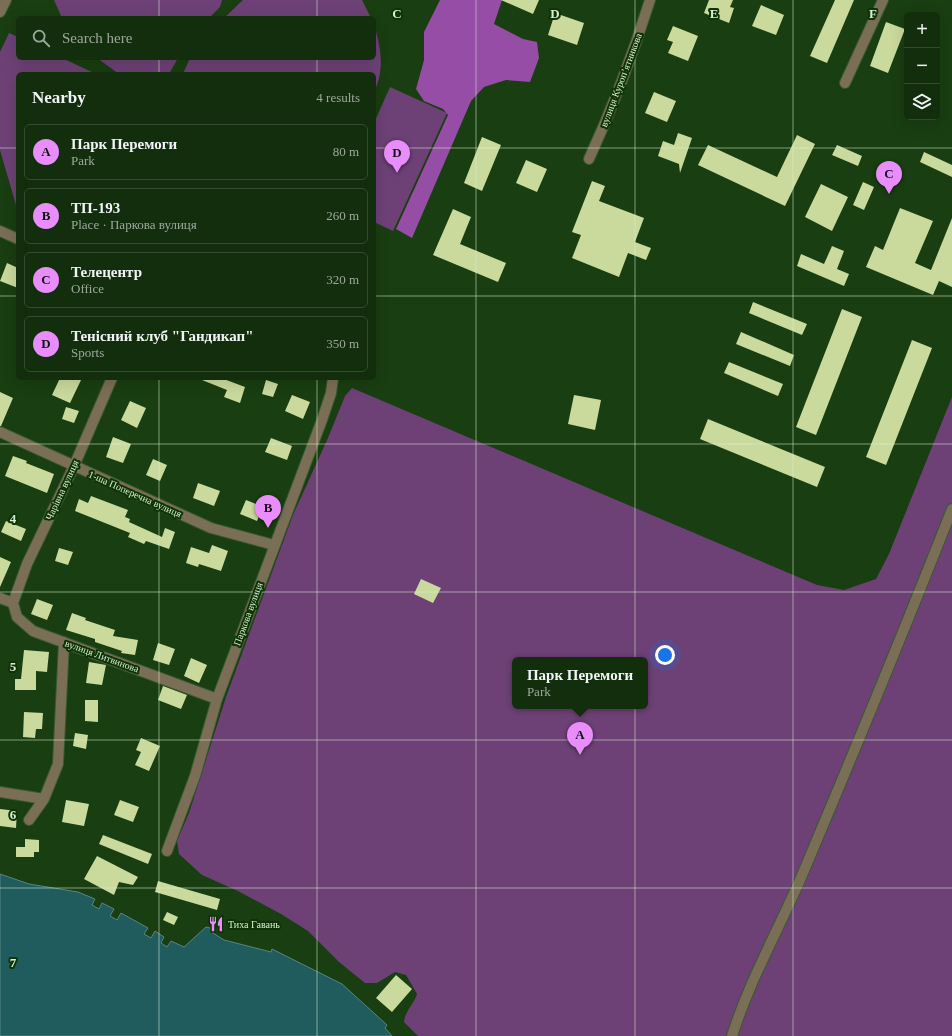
<!DOCTYPE html>
<meta charset="utf-8">
<style>
body{margin:0;font-family:"Times New Roman",serif;background:#203a1b;color:#f1f3f6}
.controls{position:absolute;right:12px;top:12px;display:grid;overflow:hidden;border-radius:6px;box-shadow:0 4px 16px #0002}
.controls button{width:36px;height:36px;display:grid;place-items:center;padding:0;border:0;border-bottom:1px solid #324a2e;background:#132e0d;color:#f1f3f6;font:20px sans-serif}
.you{position:absolute;left:665px;top:655px;width:14px;height:14px;margin:-10px;border:3px solid #fff;border-radius:50%;background:#1a73e8;box-shadow:0 0 0 6px #1a73e833}
.badge{display:grid;place-items:center;width:26px;height:26px;border-radius:50%;background:#e98dfd;color:#111;font-size:13px;font-weight:700}
.pin{position:absolute;translate:-50% -33px;filter:drop-shadow(0 1px 2px #0008)}
.pin::after{content:'';position:absolute;top:21px;width:14px;height:12px;background:inherit;clip-path:polygon(0 0,100% 0,50% 100%)}
.popup{position:absolute;left:512px;top:657px;width:136px;height:52px;box-sizing:border-box;display:grid;place-content:center;border-radius:6px;background:#132e0d;filter:drop-shadow(0 1px 3px #0005);font-size:13px;white-space:nowrap;color:#9da89d}
.popup b{font-size:15px;color:#f1f3f6}
.popup::after{content:'';position:absolute;left:50%;top:100%;margin-left:-8px;border:8px solid transparent;border-top-color:#132e0d}
.list{margin:0;padding:0;list-style:none}
h2{display:flex;justify-content:space-between;align-items:center;height:52px;margin:0;padding:0 16px;font-size:17px}
h2 small{font-size:13px;font-weight:400;color:#9da89d}
.list li{display:grid;grid-template-columns:26px 1fr auto;gap:12px;align-items:center;box-sizing:border-box;height:56px;margin:0 8px 8px;padding:0 8px;border:1px solid #324a2e;border-radius:6px}
.list b{display:block;font-size:15px;white-space:nowrap}
.list p{margin:0;font-size:13px;white-space:nowrap;color:#9da89d}
.list em{font-size:13px;font-style:normal;color:#9da89d}
.icon{flex:none;width:22px;height:22px;fill:none;stroke:currentColor;stroke-width:2;stroke-linecap:round;stroke-linejoin:round}
.map{position:relative;flex:none;width:952px;height:1036px;overflow:hidden}
.search{position:absolute;background:#132e0d;box-shadow:0 4px 16px #0002;left:16px;top:16px;width:360px;height:44px;display:flex;align-items:center;gap:10px;box-sizing:border-box;padding:0 14px;border-radius:6px;color:#9da89d;font-size:15px}
.panel{position:absolute;background:#132e0d;box-shadow:0 4px 16px #0002;left:16px;top:72px;width:360px;height:308px;border-radius:6px}
.map>svg:first-child{display:block}
.green{fill:#6d4176;fill-rule:evenodd}
.forest{fill:#954da5}
.water{fill:#205b5e;stroke:#578681}
.building{fill:#c9da9c}
.lines{fill:none;stroke-linecap:round;stroke-linejoin:round}
.minor-casing{stroke:#375a30;stroke-width:12}
.minor{stroke:#7b6e57;stroke-width:10}
.grid{fill:none;stroke:#d7ecd2;stroke-width:1;stroke-opacity:0.55}
.labels{text-anchor:middle;dominant-baseline:central;stroke-width:4;stroke-linejoin:round;paint-order:stroke}
.street-label{font-size:10px;fill:#d7ecd2;stroke:#0e3305}
.poi-label{font-size:10px;fill:#d7ecd2;stroke:#0e3305;text-anchor:start}
.grid-label{font-size:13px;text-anchor:middle;font-weight:bold;fill:#d7ecd2;stroke:#0e3305;stroke-width:4;stroke-linejoin:round;paint-order:stroke}
</style>
<div class="map">
<svg width="952" height="1036" viewBox="0 0 952 1036">
<rect width="100%" height="100%" fill="#193e11"/>
<!-- green -->
<path class="green" d="M 54,0 L 222,0 L 220,7 L 209,18 L 62,18 Z
M 243,0 L 362,0 L 371,18 L 224,18 Z
M 374,25 C 381,47 385,70 374,92 L 374,74 L 183,74 L 190,58 L 374,58 Z
M 9,33 L 18,37 L 18,58 L 62,58 L 96,74 L 18,74 L 18,212 L 0,150 L 0,52 Z
M 97,58 L 178,58 L 169,74 L 119,74 Z
M 390,87 L 447,113 L 393,231 L 374,222 L 374,123 Z
M 352,388 L 817,585 L 844,590 L 876,579 L 889,554 L 952,397 L 952,1036 L 418,1036 L 404,1022 C 405,1011 414,1004 417,994 L 406,975 L 395,972 L 377,983 L 365,983 L 339,962 L 308,931 L 281,914 L 238,891 L 202,875 L 179,854 L 177,841 L 189,813 L 226,697 L 293,515 L 328,438 L 345,396 ZM 515,660 L 645,660 L 645,706 L 515,706 Z"/>
<!-- forest -->
<path class="forest" d="M 440,0 L 502,0 L 494,24 L 523,39 L 537,42 L 539,58 L 530,82 L 506,80 L 484,87 L 471,101 L 412,238 L 396,229 L 448,115 L 443,109 L 424,101 L 416,89 L 424,60 L 424,32 Z"/>
<!-- water -->
<path class="water" d="M 0,874 L 29,884 L 78,892 L 95,899 L 92,905 L 99,909 L 102,903 L 114,909 L 110,916 L 117,920 L 121,913 L 148,928 L 144,934 L 151,938 L 155,931 L 164,937 L 161,943 L 167,947 L 171,941 L 184,947 L 206,927 L 214,929 L 213,933 L 224,940 L 271,952 L 272,949 L 342,984 L 387,1025 L 385,1028 L 392,1036 L 0,1036 Z"/>
<!-- building -->
<path class="building" d="M 501,0 L 539,0 L 533,14 Z
M 709,0 L 733,0 L 730,7 L 734,8 L 729,23 L 704,13 Z
M 835,0 L 854,0 L 827,63 L 810,56 Z
M 761,5 L 784,15 L 776,35 L 752,26 Z
M 555,13 L 584,23 L 577,45 L 548,35 Z
M 886,22 L 905,29 L 888,73 L 870,66 Z
M 673,26 L 698,36 L 688,61 L 668,53 L 673,42 L 667,40 Z
M 654,92 L 676,101 L 667,122 L 645,113 Z
M 678,133 L 692,138 L 680,173 L 679,164 L 658,156 L 663,141 L 674,145 Z
M 797,135 L 815,144 L 785,206 L 698,165 L 708,145 L 777,177 Z
M 482,137 L 501,145 L 482,191 L 464,183 Z
M 837,145 L 862,156 L 858,166 L 832,155 Z
M 924,152 L 952,165 L 952,177 L 920,162 Z
M 526,160 L 547,169 L 537,192 L 516,183 Z
M 592,181 L 605,186 L 599,201 L 644,218 L 635,242 L 651,248 L 646,260 L 628,253 L 619,277 L 572,258 L 581,235 L 572,232 Z
M 863,182 L 874,187 L 864,210 L 853,205 Z
M 821,184 L 848,197 L 832,231 L 805,217 Z
M 900,208 L 933,221 L 915,263 L 931,270 L 952,218 L 952,287 L 939,281 L 933,295 L 866,267 L 875,246 L 883,250 Z
M 453,209 L 471,217 L 460,244 L 506,263 L 498,282 L 433,255 Z
M 832,246 L 844,251 L 837,269 L 849,274 L 844,286 L 797,266 L 801,254 L 824,264 Z
M 7,263 L 18,268 L 18,288 L 0,281 Z
M 753,302 L 807,324 L 802,335 L 749,313 Z
M 842,309 L 862,317 L 816,435 L 796,427 Z
M 741,332 L 794,355 L 790,366 L 736,344 Z
M 912,340 L 932,348 L 886,465 L 866,457 Z
M 729,362 L 783,384 L 778,396 L 724,373 Z
M 60,378 L 82,378 L 70,403 L 52,395 Z
M 197,378 L 221,378 L 245,387 L 240,403 L 224,397 L 227,390 Z
M 266,380 L 278,384 L 273,397 L 262,394 Z
M 0,392 L 13,398 L 1,426 L 0,426 Z
M 292,395 L 310,402 L 303,419 L 285,411 Z
M 574,395 L 601,400 L 595,430 L 568,424 Z
M 130,401 L 146,408 L 137,428 L 121,420 Z
M 66,407 L 79,411 L 74,423 L 62,419 Z
M 708,419 L 825,467 L 817,487 L 700,439 Z
M 113,437 L 131,444 L 123,463 L 106,457 Z
M 271,438 L 292,446 L 287,460 L 265,452 Z
M 13,456 L 27,461 L 26,463 L 54,474 L 47,493 L 5,476 Z
M 153,459 L 167,465 L 160,481 L 146,475 Z
M 198,483 L 220,491 L 214,506 L 193,498 Z
M 91,496 L 128,510 L 125,517 L 130,519 L 129,522 L 162,537 L 165,528 L 175,532 L 169,549 L 146,541 L 144,544 L 128,537 L 130,533 L 75,511 L 79,499 L 88,503 Z
M 246,500 L 263,507 L 257,521 L 240,514 Z
M 6,521 L 26,529 L 21,541 L 1,532 Z
M 212,545 L 228,551 L 221,571 L 199,564 L 198,567 L 186,563 L 191,547 L 209,553 Z
M 59,548 L 73,552 L 68,565 L 55,561 Z
M 0,557 L 11,562 L 0,587 Z
M 421,579 L 441,588 L 433,603 L 414,594 Z
M 37,599 L 53,605 L 47,620 L 31,614 Z
M 72,613 L 86,618 L 85,620 L 115,630 L 113,636 L 138,640 L 135,655 L 121,653 L 122,651 L 95,642 L 95,639 L 66,630 Z
M 158,643 L 175,649 L 169,665 L 153,660 Z
M 24,650 L 49,652 L 47,672 L 36,671 L 36,690 L 15,690 L 15,679 L 21,679 Z
M 191,658 L 207,665 L 199,683 L 184,676 Z
M 89,662 L 106,665 L 102,685 L 86,683 Z
M 163,686 L 187,695 L 181,709 L 158,700 Z
M 85,700 L 98,700 L 98,722 L 85,721 Z
M 24,712 L 43,713 L 42,729 L 36,729 L 35,738 L 23,737 Z
M 75,733 L 88,735 L 86,749 L 73,746 Z
M 141,738 L 160,746 L 149,771 L 135,765 L 141,752 L 136,750 Z
M 66,800 L 89,804 L 84,826 L 62,822 Z
M 120,800 L 139,807 L 133,822 L 114,815 Z
M 0,809 L 17,811 L 16,828 L 0,826 Z
M 103,835 L 152,854 L 148,864 L 99,844 Z
M 25,839 L 39,840 L 39,852 L 34,852 L 34,857 L 16,857 L 16,847 L 25,847 Z
M 97,856 L 138,877 L 133,885 L 119,882 L 114,895 L 84,879 Z
M 158,881 L 220,899 L 217,910 L 155,892 Z
M 167,912 L 178,917 L 174,925 L 163,920 Z
M 396,975 L 412,989 L 392,1012 L 376,998 Z"/>
<g class="lines">
<!-- minor casing -->
<g class="minor-casing">
<path id="minor" d="M 0,12 L 6,0
M 845,83 L 883,0
M 589,159 C 613,107 633,54 650,0
M 0,231 L 18,239
M 0,432 L 211,528 L 274,545
M 0,598 L 13,603 L 17,617 L 33,631 L 217,699
M 13,603 L 27,564 L 74,466 L 112,378
M 0,792 L 44,799
M 29,820 L 44,799 L 58,764 L 64,642
M 167,851 L 195,776 L 217,699 L 322,420 L 331,393 L 333,378
M 732,1036 C 750,979 780,927 803,873 C 854,752 904,631 952,509"/>
</g>
<!-- minor -->
<use href="#minor" class="minor"/>
</g>
<!-- grid -->
<path class="grid" d="M 159,0 L 159,18M 317,0 L 317,18M 476,0 L 476,1036M 635,0 L 635,1036M 793,0 L 793,1036M 159,58 L 159,74M 317,58 L 317,74M 0,148 L 18,148M 374,148 L 952,148M 0,296 L 18,296M 374,296 L 952,296M 159,378 L 159,1036M 317,378 L 317,1036M 0,444 L 952,444M 0,592 L 952,592M 0,740 L 952,740M 0,888 L 952,888"/>
<!-- icons -->
<defs>
<g id="restaurant-bare" transform="scale(1.2)"><path d="M-5-6h1v4h1v-4h1v4h1v-4h1v5L-1.5 .5V6h-2V.5L-5-1ZM5-6V6H3V1.5H1.5Q1.5-4 5-6Z" fill="#e98dfd" stroke="#0e3305" stroke-width="2.5" paint-order="stroke"/></g>
</defs>
<g fill-rule="evenodd">
<use href="#restaurant-bare" x="216" y="924"/>
</g>
<g class="labels">
<!-- street labels -->
<g class="street-label">
<text transform="translate(621 80) rotate(-69)">вулиця Куропʼятникова</text>
<text transform="translate(62 490) rotate(-65)">Чарівна вулиця</text>
<text transform="translate(135 494) rotate(24)">1-ша Поперечна вулиця</text>
<text transform="translate(248 614) rotate(-70)">Паркова вулиця</text>
<text transform="translate(102 656) rotate(20)">вулиця Литвинова</text>
</g>
<!-- poi labels -->
<g class="poi-label">
<text x="228" y="924">Тиха Гавань</text>
</g>
</g>
<g class="grid-label">
<text x="397" y="18">C</text>
<text x="555" y="18">D</text>
<text x="714" y="18">E</text>
<text x="873" y="18">F</text>
<text x="13" y="523">4</text>
<text x="13" y="671">5</text>
<text x="13" y="819">6</text>
<text x="13" y="967">7</text>
</g>
</svg>
<div class="controls">
<button>+</button>
<button>−</button>
<button><svg class="icon" aria-label="layers" viewBox="0 0 24 24"><path d="M12 4l9 5-9 5-9-5zM3 14l9 5 9-5"/></svg></button>
</div>
<div class="you"></div>
<div class="pin badge" style="left:580px;top:755px">A</div>
<div class="popup"><b>Парк Перемоги</b>Park</div>
<div class="pin badge" style="left:268px;top:528px">B</div>
<div class="pin badge" style="left:889px;top:194px">C</div>
<div class="pin badge" style="left:397px;top:173px">D</div>
<div class="search"><svg class="icon" aria-label="search" viewBox="0 0 24 24"><circle cx="10" cy="10" r="6"/><path d="M15 15l6 6"/></svg>Search here</div>
<section class="panel">
<h2>Nearby<small>4 results</small></h2>
<ul class="list">
<li><span class="badge">A</span><div><b>Парк Перемоги</b><p>Park</p></div><em>80 m</em></li>
<li><span class="badge">B</span><div><b>ТП-193</b><p>Place · Паркова вулиця</p></div><em>260 m</em></li>
<li><span class="badge">C</span><div><b>Телецентр</b><p>Office</p></div><em>320 m</em></li>
<li><span class="badge">D</span><div><b>Тенісний клуб &quot;Гандикап&quot;</b><p>Sports</p></div><em>350 m</em></li>
</ul>
</section>
</div>
